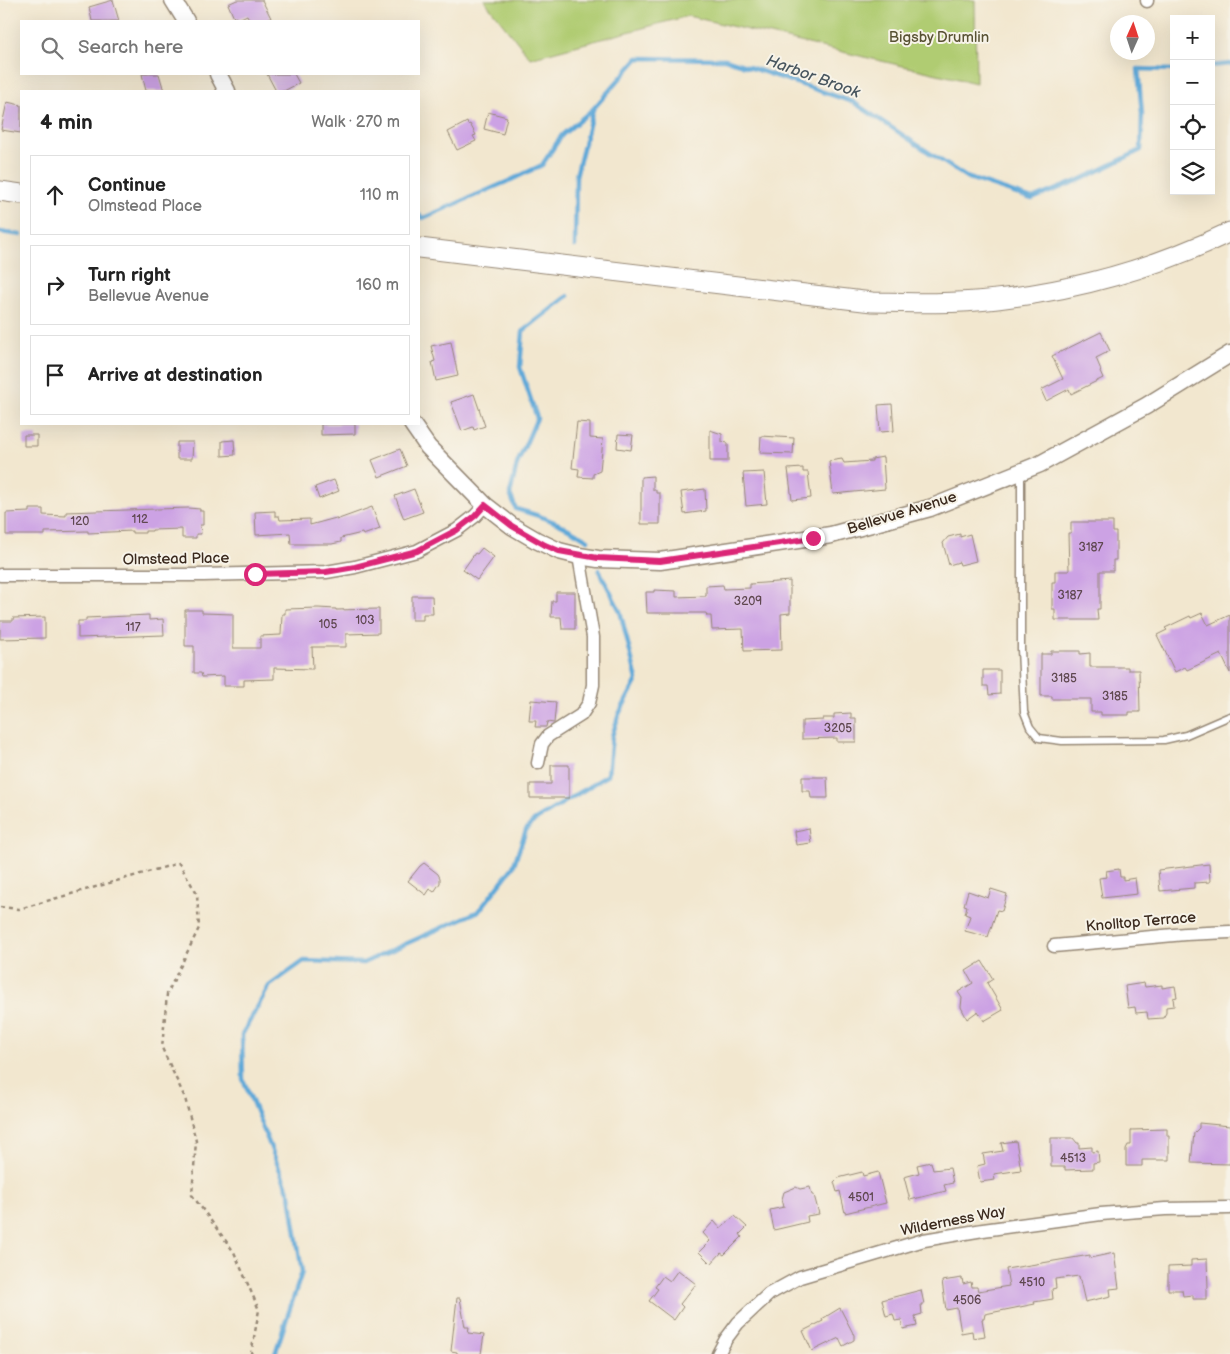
<!DOCTYPE html>
<meta charset="utf-8">
<style>
body{margin:0;font-family:"Balsamiq Sans",sans-serif;background:#f6f6f6;color:#222}
.controls{position:absolute;right:15px;top:15px;display:grid;overflow:hidden;border-radius:0px;box-shadow:0 5px 20px #0002}
.controls button{width:45px;height:45px;display:grid;place-items:center;padding:0;border:0;border-bottom:1px solid #e0e0e0;background:#fff;color:#222;font:25px sans-serif}
.compass{position:absolute;left:1110px;top:15px;width:45px;height:45px;border-radius:50%;background:#fff;box-shadow:0 5px 20px #0002;rotate:3deg}
.stop{position:absolute;width:15px;height:15px;margin:-11px;border:4px solid #db2777;border-radius:50%;background:#fff}
.stop.end{background:#db2777;border-color:#fff;box-shadow:0 1px 5px #0008}
.list{margin:0;padding:0;list-style:none}
h2{display:flex;justify-content:space-between;align-items:center;height:65px;margin:0;padding:0 20px;font-size:21px}
h2 small{font-size:16px;font-weight:400;color:#767676}
.list li{display:grid;grid-template-columns:32px 1fr auto;gap:15px;align-items:center;box-sizing:border-box;height:80px;margin:0 10px 10px;padding:0 10px;border:1px solid #e0e0e0;border-radius:0px}
.list b{display:block;font-size:19px;white-space:nowrap}
.list p{margin:0;font-size:16px;white-space:nowrap;color:#767676}
.list em{font-size:16px;font-style:normal;color:#767676}
.icon{flex:none;width:28px;height:28px;fill:none;stroke:currentColor;stroke-width:2;stroke-linecap:round;stroke-linejoin:round}
.map{position:relative;flex:none;width:1230px;height:1354px;overflow:hidden}
.search{position:absolute;background:#fff;box-shadow:0 5px 20px #0002;left:20px;top:20px;width:400px;height:55px;display:flex;align-items:center;gap:12px;box-sizing:border-box;padding:0 18px;border-radius:0px;color:#767676;font-size:19px}
.panel{position:absolute;background:#fff;box-shadow:0 5px 20px #0002;left:20px;top:90px;width:400px;height:335px;border-radius:0px}
.map>svg:first-child{display:block}
.green{fill:#b0cc72;stroke:#767b48}
.lines{fill:none;stroke-linecap:round;stroke-linejoin:round}
.stream{stroke:#61a9d8;stroke-width:4.5}
.building{fill:#cca2e4}
.service-casing{stroke:#968876;stroke-width:9}
.minor-casing{stroke:#968876;stroke-width:15}
.tertiary-casing{stroke:#968876;stroke-width:19}
.secondary-casing{stroke:#968876;stroke-width:21}
.path{stroke:#968876;stroke-width:2.5;stroke-dasharray:4 4;stroke-linecap:butt}
.service{stroke:#fff;stroke-width:6}
.minor{stroke:#fff;stroke-width:12}
.tertiary{stroke:#fff;stroke-width:16}
.secondary{stroke:#fff;stroke-width:19}
.route{stroke:#db2777;stroke-width:6}
.labels{text-anchor:middle;dominant-baseline:central;stroke-width:4;stroke-linejoin:round;paint-order:stroke}
.number-label{font-size:12px;fill:#5f4850}
.park-label{font-size:15px;fill:#585233;stroke:#f7f3e8}
.street-label{font-size:15px;fill:#3b2a1e;stroke:#f7f3e8}
.water-label{font-size:16px;font-style:italic;fill:#48565f;stroke:#f7f3e8}
</style>
<div class="map">
<svg width="1230" height="1354" viewBox="0 0 1230 1354">
<rect width="100%" height="100%" fill="#f7f3e8"/>
<filter id="ink" filterUnits="userSpaceOnUse"><feTurbulence type="fractalNoise" baseFrequency=".02" numOctaves="2"/><feDisplacementMap in="SourceGraphic" scale="10" xChannelSelector="R" yChannelSelector="G"/><feConvolveMatrix kernelMatrix="1 2 1 2 8 2 1 2 1" color-interpolation-filters="sRGB"/></filter>
<filter id="wash" filterUnits="userSpaceOnUse"><feTurbulence type="fractalNoise" baseFrequency=".0096" numOctaves="4" result="noise"/><feDisplacementMap in="SourceGraphic" scale="20" xChannelSelector="R" yChannelSelector="G"/><feGaussianBlur stdDeviation="1.12" result="paint"/><feColorMatrix in="noise" values="0 0 0 0 0 0 0 0 0 0 0 0 0 0 0 0 0 1.4 0 .05"/><feComposite in="paint" operator="in"/></filter>
<g filter="url(#wash)">
<rect width="100%" height="100%" fill="#f2e7cf"/>
<!-- green -->
<path class="green" d="M 484,0 L 975,0 L 976,83 L 688,16 L 530,58 Z"/>
<g class="lines">
<!-- stream -->
<path class="stream" d="M 1211,66 L 1230,64
M 419,215 L 423,218 L 511,180 L 542,165 L 562,135 L 593,109 L 638,58 L 725,59 L 853,102 L 966,177 L 1032,199 L 1082,179 L 1141,150 L 1142,114 L 1138,69 L 1174,70
M 0,232 L 21,235
M 575,246 L 576,176 L 593,109
M 568,296 L 523,331 L 520,367 L 537,418 L 517,464 L 510,494 L 516,509 C 545,517 562,524 588,540
M 275,1354 L 302,1272 L 290,1195 L 243,1079 L 242,1035 L 269,986 L 304,961 L 363,963 L 479,911 L 513,867 L 526,830 L 534,821 L 608,775 L 612,736 L 619,714 L 637,680 L 620,611 L 599,570"/>
</g>
<g id="blocks">
<!-- building -->
<path class="building" d="M 113,0 L 119,21 L 92,21 L 89,7 Z
M 237,0 L 262,0 L 271,18 L 265,21 L 250,21 L 247,15 L 237,20 L 236,17 L 234,18 L 228,4 Z
M 142,74 L 159,74 L 164,91 L 146,91 Z
M 267,74 L 294,74 L 299,83 L 284,91 L 276,91 Z
M 7,102 L 21,105 L 21,133 L 1,130 Z
M 488,112 L 507,117 L 503,134 L 484,129 Z
M 467,122 L 468,125 L 470,124 L 476,135 L 473,136 L 476,141 L 457,150 L 448,132 Z
M 1101,332 L 1110,351 L 1096,358 L 1101,370 L 1100,371 L 1103,378 L 1071,394 L 1069,389 L 1046,401 L 1041,390 L 1063,379 L 1052,356 Z
M 451,342 L 458,376 L 436,381 L 432,362 L 435,361 L 431,346 Z
M 474,394 L 485,426 L 474,430 L 473,427 L 462,431 L 451,402 Z
M 892,404 L 894,431 L 880,432 L 878,405 Z
M 577,422 L 590,423 L 590,438 L 603,439 L 600,471 L 593,474 L 593,478 L 578,477 L 579,469 L 572,468 Z
M 321,424 L 355,424 L 355,434 L 321,435 Z
M 710,430 L 722,434 L 722,442 L 728,443 L 728,461 L 710,461 Z
M 618,434 L 633,435 L 631,450 L 617,448 Z
M 24,435 L 37,435 L 37,446 L 24,446 Z
M 761,436 L 794,438 L 793,454 L 760,453 Z
M 234,440 L 235,455 L 222,456 L 222,441 Z
M 177,442 L 193,442 L 192,459 L 177,459 Z
M 400,449 L 407,466 L 379,477 L 372,460 Z
M 883,457 L 885,489 L 833,494 L 829,461 L 842,459 L 844,463 L 872,461 L 872,459 Z
M 803,468 L 803,472 L 808,472 L 811,498 L 792,500 L 788,469 Z
M 764,472 L 767,504 L 746,506 L 743,473 Z
M 653,476 L 653,490 L 656,490 L 656,493 L 660,493 L 660,524 L 641,524 L 641,477 Z
M 334,480 L 339,491 L 319,499 L 315,487 Z
M 414,489 L 423,512 L 404,519 L 395,496 Z
M 705,489 L 706,511 L 684,514 L 681,492 Z
M 372,507 L 380,529 L 363,535 L 362,533 L 341,538 L 341,542 L 332,544 L 291,544 L 290,533 L 256,535 L 255,512 L 275,511 L 275,516 L 279,516 L 280,520 L 310,519 L 310,525 L 336,518 L 336,520 Z
M 188,508 L 200,509 L 200,511 L 203,511 L 203,525 L 200,525 L 201,534 L 196,534 L 196,538 L 182,538 L 182,529 L 152,530 L 152,531 L 145,531 L 145,533 L 132,533 L 132,531 L 88,533 L 88,531 L 45,532 L 45,535 L 6,535 L 6,513 L 30,512 L 30,509 L 43,509 L 43,515 L 66,516 L 66,512 Z
M 1071,522 L 1113,522 L 1113,532 L 1116,532 L 1116,560 L 1113,560 L 1113,571 L 1100,571 L 1100,609 L 1097,609 L 1098,620 L 1055,620 L 1055,609 L 1052,609 L 1052,582 L 1055,582 L 1055,571 L 1069,571 L 1068,533 L 1071,533 Z
M 960,534 L 960,537 L 970,534 L 976,561 L 960,565 L 959,562 L 949,565 L 943,543 L 948,537 Z
M 482,548 L 494,557 L 477,580 L 463,570 L 475,553 L 477,554 Z
M 790,581 L 790,613 L 781,614 L 782,650 L 744,651 L 743,629 L 712,630 L 711,616 L 707,616 L 706,613 L 647,613 L 646,592 L 654,592 L 654,590 L 676,591 L 676,597 L 706,596 L 706,586 L 723,585 L 724,589 L 750,588 L 750,584 Z
M 556,592 L 575,592 L 575,629 L 562,629 L 561,617 L 551,617 L 552,601 L 556,601 Z
M 412,596 L 432,596 L 433,614 L 423,614 L 423,620 L 412,620 Z
M 318,608 L 336,609 L 336,610 L 379,609 L 379,633 L 346,634 L 346,647 L 312,647 L 313,669 L 274,668 L 274,679 L 244,680 L 244,686 L 224,686 L 224,676 L 202,677 L 201,673 L 194,673 L 194,646 L 185,646 L 185,610 L 202,610 L 202,613 L 233,614 L 233,648 L 260,648 L 260,636 L 281,635 L 282,614 L 285,614 L 285,609 Z
M 1202,613 L 1208,625 L 1230,615 L 1230,673 L 1221,654 L 1187,670 L 1185,667 L 1175,672 L 1157,635 L 1167,630 L 1165,628 L 1190,616 L 1191,618 Z
M 149,615 L 149,620 L 163,619 L 164,635 L 78,638 L 78,621 L 86,621 L 86,618 Z
M 45,617 L 45,638 L 0,639 L 0,621 L 13,621 L 13,618 Z
M 1051,651 L 1080,651 L 1080,654 L 1090,653 L 1090,667 L 1128,667 L 1128,670 L 1139,670 L 1140,712 L 1129,712 L 1129,715 L 1101,715 L 1101,712 L 1091,712 L 1091,699 L 1052,699 L 1052,696 L 1041,696 L 1041,654 L 1051,654 Z
M 983,670 L 1000,670 L 1000,694 L 989,695 L 988,686 L 983,686 Z
M 531,700 L 556,702 L 554,723 L 547,722 L 546,727 L 535,727 L 536,721 L 529,721 Z
M 851,713 L 851,718 L 856,718 L 856,742 L 837,742 L 837,738 L 802,739 L 802,721 L 823,720 L 823,718 L 834,718 L 834,714 Z
M 551,765 L 569,765 L 569,798 L 530,798 L 530,784 L 551,784 Z
M 802,777 L 827,777 L 828,798 L 811,798 L 810,791 L 802,791 Z
M 809,828 L 811,843 L 796,845 L 794,831 Z
M 424,863 L 438,874 L 440,878 L 440,883 L 434,892 L 430,889 L 426,895 L 408,881 L 420,866 Z
M 1209,864 L 1210,882 L 1194,883 L 1194,888 L 1160,891 L 1158,870 Z
M 1119,869 L 1120,877 L 1123,877 L 1123,880 L 1135,878 L 1137,894 L 1102,898 L 1099,878 L 1107,877 L 1106,871 Z
M 991,889 L 1007,894 L 1002,911 L 997,910 L 988,937 L 965,931 L 970,916 L 965,914 L 967,906 L 964,905 L 968,891 L 988,898 Z
M 982,961 L 993,979 L 987,983 L 1003,1010 L 984,1021 L 978,1011 L 967,1019 L 961,1007 L 962,998 L 958,992 L 973,983 L 966,971 Z
M 1144,983 L 1145,987 L 1162,985 L 1162,988 L 1175,986 L 1177,997 L 1173,998 L 1174,1006 L 1166,1007 L 1166,1013 L 1163,1018 L 1148,1019 L 1147,1012 L 1136,1013 L 1135,1007 L 1128,1008 L 1125,986 Z
M 1199,1123 L 1230,1126 L 1230,1164 L 1191,1163 L 1194,1133 L 1199,1128 Z
M 1167,1129 L 1167,1136 L 1169,1136 L 1169,1160 L 1142,1160 L 1142,1166 L 1126,1166 L 1126,1149 L 1128,1145 L 1131,1145 L 1131,1130 Z
M 1051,1138 L 1073,1138 L 1077,1143 L 1079,1143 L 1079,1148 L 1092,1147 L 1092,1152 L 1098,1151 L 1099,1162 L 1093,1163 L 1093,1169 L 1065,1170 L 1065,1167 L 1051,1167 Z
M 1016,1141 L 1021,1170 L 994,1174 L 995,1180 L 980,1182 L 977,1166 L 985,1164 L 983,1154 L 1003,1151 L 1001,1143 Z
M 931,1162 L 933,1170 L 950,1168 L 953,1183 L 944,1185 L 946,1191 L 910,1200 L 904,1177 L 919,1173 L 917,1165 Z
M 862,1172 L 863,1176 L 878,1172 L 886,1203 L 845,1213 L 840,1191 L 837,1192 L 834,1182 L 838,1178 Z
M 796,1187 L 800,1189 L 810,1187 L 812,1195 L 814,1195 L 819,1214 L 807,1216 L 808,1222 L 774,1230 L 770,1210 L 784,1207 L 782,1199 L 784,1192 Z
M 735,1216 L 747,1227 L 740,1234 L 742,1237 L 724,1255 L 721,1253 L 711,1264 L 699,1252 L 710,1241 L 703,1233 L 714,1221 L 720,1228 Z
M 1114,1253 L 1119,1288 L 1110,1289 L 1111,1296 L 1085,1302 L 1079,1276 L 1055,1279 L 1056,1288 L 1052,1289 L 1053,1299 L 1034,1302 L 1035,1304 L 985,1314 L 984,1319 L 982,1319 L 985,1336 L 973,1338 L 972,1331 L 961,1333 L 957,1308 L 946,1310 L 942,1281 L 962,1278 L 963,1284 L 971,1282 L 972,1287 L 977,1287 L 978,1291 L 1009,1286 L 1006,1269 L 1090,1255 L 1090,1258 Z
M 1207,1259 L 1208,1288 L 1206,1288 L 1206,1299 L 1193,1299 L 1193,1295 L 1183,1296 L 1182,1290 L 1168,1290 L 1168,1267 L 1191,1266 L 1191,1260 Z
M 678,1270 L 696,1284 L 680,1304 L 683,1307 L 674,1320 L 649,1301 L 658,1289 L 655,1287 L 663,1276 L 670,1281 Z
M 921,1290 L 924,1304 L 921,1304 L 922,1314 L 915,1316 L 917,1326 L 903,1329 L 901,1320 L 895,1321 L 893,1314 L 886,1316 L 882,1300 Z
M 457,1298 L 460,1298 L 465,1327 L 469,1327 L 468,1333 L 484,1335 L 481,1354 L 457,1354 L 457,1352 L 451,1351 Z
M 840,1308 L 854,1335 L 854,1340 L 843,1346 L 839,1338 L 812,1351 L 803,1331 L 823,1321 L 822,1319 Z"/>
</g>
</g>
<g filter="url(#ink)">
<use href="#blocks" fill-opacity="0" stroke="#968876" stroke-width="1"/>
<g class="lines">
<!-- service casing -->
<g class="service-casing">
<path id="service" d="M 1021,472 L 1021,649 L 1024,712 L 1030,727 L 1039,738 L 1062,741 L 1164,740 L 1186,735 L 1230,716"/>
</g>
<!-- minor casing -->
<g class="minor-casing">
<path id="minor" d="M 1147,0 L 1147,1
M 0,575 L 203,575 L 326,572 L 355,567 L 417,551 L 457,530 L 475,516 L 485,505
M 538,763 L 542,744 L 548,736 L 581,715 L 589,703 L 593,685 L 593,637 L 579,556
M 1054,946 L 1185,934 L 1230,932
M 718,1354 L 726,1339 L 738,1323 L 769,1294 L 800,1277 L 924,1240 L 983,1230 L 1101,1214 L 1165,1209 L 1230,1208"/>
</g>
<!-- tertiary casing -->
<g class="tertiary-casing">
<path id="tertiary" d="M 173,0 L 186,21
M 218,74 L 227,91
M 412,424 L 428,447 L 485,505 L 512,526 L 536,540 L 559,551 L 579,556 L 598,559 L 660,561 L 831,535 L 930,508 L 1040,464 L 1146,406 L 1230,354"/>
</g>
<!-- secondary casing -->
<g class="secondary-casing">
<path id="secondary" d="M 0,191 L 21,194
M 419,248 L 872,302 C 914,303 956,304 997,299 C 1078,290 1157,267 1230,232"/>
</g>
<!-- path -->
<path class="path" d="M 0,907 L 19,909 L 179,863 L 197,894 L 199,928 L 167,994 L 162,1048 L 185,1098 L 196,1141 L 192,1195 L 234,1252 L 259,1310 L 251,1354"/>
<!-- service -->
<use href="#service" class="service"/>
<!-- minor -->
<use href="#minor" class="minor"/>
<!-- tertiary -->
<use href="#tertiary" class="tertiary"/>
<!-- secondary -->
<use href="#secondary" class="secondary"/>
</g>
</g>
<g class="lines" filter="url(#ink)">
<!-- route -->
<path class="route" d="M 255,574 L 326,572 L 355,567 L 417,551 L 457,530 L 475,516 L 485,505 L 512,526 L 545,545 L 559,551 L 598,558 L 660,561 L 813,538"/>
</g>
<g class="labels">
<!-- number labels -->
<g class="number-label">
<text x="140" y="519">112</text>
<text x="80" y="521">120</text>
<text x="1091" y="547">3187</text>
<text x="1070" y="595">3187</text>
<text x="748" y="601">3209</text>
<text x="365" y="620">103</text>
<text x="328" y="624">105</text>
<text x="133" y="627">117</text>
<text x="1064" y="678">3185</text>
<text x="1115" y="696">3185</text>
<text x="838" y="728">3205</text>
<text x="1073" y="1158">4513</text>
<text x="861" y="1197">4501</text>
<text x="1032" y="1282">4510</text>
<text x="967" y="1300">4506</text>
</g>
<!-- park labels -->
<g class="park-label">
<text x="939" y="37">Bigsby Drumlin</text>
</g>
<!-- street labels -->
<g class="street-label">
<text transform="translate(902 513) rotate(-17)">Bellevue Avenue</text>
<text transform="translate(176 559) rotate(-1)">Olmstead Place</text>
<text transform="translate(1141 922) rotate(-5)">Knolltop Terrace</text>
<text transform="translate(953 1221) rotate(-11)">Wilderness Way</text>
</g>
<!-- water labels -->
<g class="water-label">
<text transform="translate(813 77) rotate(20)">Harbor Brook</text>
</g>
</g>
</svg>
<div class="controls">
<button>+</button>
<button>−</button>
<button><svg class="icon" aria-label="locate" viewBox="0 0 24 24"><circle cx="12" cy="12" r="6"/><path d="M12 2v4M12 18v4M2 12h4M18 12h4"/></svg></button>
<button><svg class="icon" aria-label="layers" viewBox="0 0 24 24"><path d="M12 4l9 5-9 5-9-5zM3 14l9 5 9-5"/></svg></button>
</div>
<svg class="compass" viewBox="-18 -18 36 36"><path d="M0-13l5 13h-10z" fill="#e53935"/><path d="M0 13l5-13h-10z" fill="#767676"/></svg>
<div class="stop" style="left:255px;top:574px"></div>
<div class="stop end" style="left:813px;top:538px"></div>
<div class="search"><svg class="icon" aria-label="search" viewBox="0 0 24 24"><circle cx="10" cy="10" r="6"/><path d="M15 15l6 6"/></svg>Search here</div>
<section class="panel">
<h2>4 min<small>Walk · 270 m</small></h2>
<ul class="list">
<li><svg class="icon" aria-label="ahead" viewBox="0 0 24 24"><path d="M12 20V5M6 11l6-6 6 6"/></svg><div><b>Continue</b><p>Olmstead Place</p></div><em>110 m</em></li>
<li><svg class="icon" aria-label="right" viewBox="0 0 24 24"><path d="M7 20v-9h11M14 6l5 5-5 5"/></svg><div><b>Turn right</b><p>Bellevue Avenue</p></div><em>160 m</em></li>
<li><svg class="icon" aria-label="arrive" viewBox="0 0 24 24"><path d="M6 21V4h12l-3 4 3 4H6"/></svg><div><b>Arrive at destination</b></div></li>
</ul>
</section>
</div>
